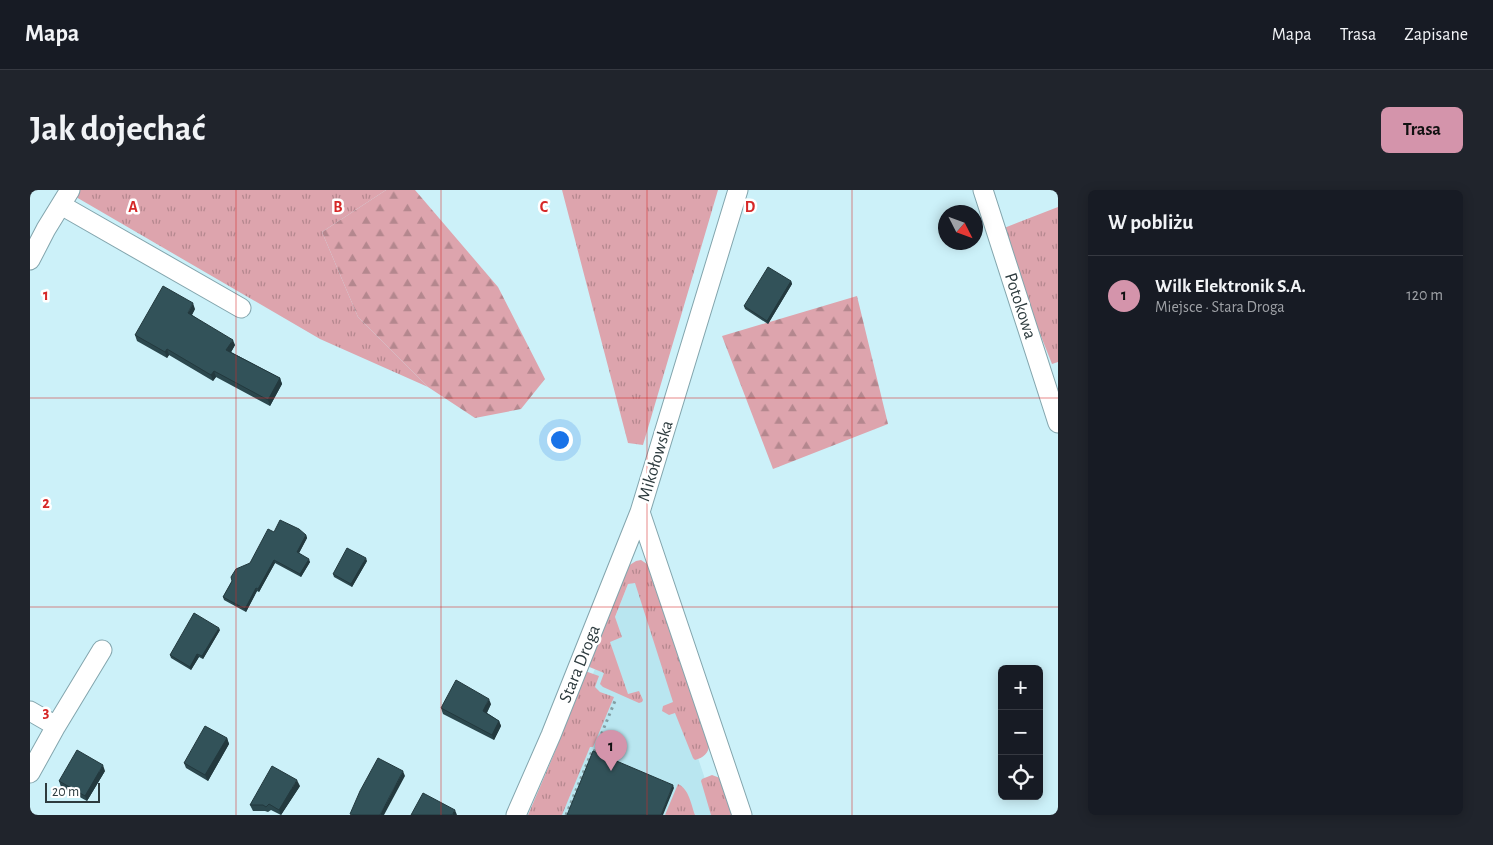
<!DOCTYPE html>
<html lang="pl">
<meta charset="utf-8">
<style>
body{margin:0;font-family:"Alegreya Sans",sans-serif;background:#20242c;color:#f1f3f6}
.controls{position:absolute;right:15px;bottom:15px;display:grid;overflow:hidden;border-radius:8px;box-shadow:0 2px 12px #0003}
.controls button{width:45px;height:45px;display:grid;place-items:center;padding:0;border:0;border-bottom:1px solid #363941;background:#171b24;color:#f1f3f6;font:25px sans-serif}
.compass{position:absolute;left:908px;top:15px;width:45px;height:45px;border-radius:50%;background:#171b24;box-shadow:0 2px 12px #0003;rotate:132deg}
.scale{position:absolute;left:15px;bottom:12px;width:55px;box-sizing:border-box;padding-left:5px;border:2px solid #2d3b3e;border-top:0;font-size:14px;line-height:18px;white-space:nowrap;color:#2d3b3e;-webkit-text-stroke:4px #fff;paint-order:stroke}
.you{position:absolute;left:529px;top:249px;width:18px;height:18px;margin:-12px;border:4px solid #fff;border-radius:50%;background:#1a73e8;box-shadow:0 0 0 8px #1a73e833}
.badge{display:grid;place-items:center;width:32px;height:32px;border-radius:50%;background:#d494ab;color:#111;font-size:16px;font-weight:700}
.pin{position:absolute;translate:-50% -41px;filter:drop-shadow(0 1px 2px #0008)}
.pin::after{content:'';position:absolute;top:26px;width:18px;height:15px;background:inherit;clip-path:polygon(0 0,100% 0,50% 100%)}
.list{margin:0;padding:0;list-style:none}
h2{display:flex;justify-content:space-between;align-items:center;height:65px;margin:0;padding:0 20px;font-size:21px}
h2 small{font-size:16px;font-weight:400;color:#9ea1a6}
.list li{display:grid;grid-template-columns:32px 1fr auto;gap:15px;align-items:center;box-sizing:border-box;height:80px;padding:0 20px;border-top:1px solid #363941}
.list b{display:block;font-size:19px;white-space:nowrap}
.list p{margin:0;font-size:16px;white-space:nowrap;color:#9ea1a6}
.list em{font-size:16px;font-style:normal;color:#9ea1a6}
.icon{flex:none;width:28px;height:28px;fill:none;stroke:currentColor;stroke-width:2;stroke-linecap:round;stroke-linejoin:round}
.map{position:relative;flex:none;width:1028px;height:625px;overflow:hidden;border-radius:8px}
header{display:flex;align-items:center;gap:30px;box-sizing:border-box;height:70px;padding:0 25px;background:#171b24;border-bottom:1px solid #363941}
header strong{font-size:24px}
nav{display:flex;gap:28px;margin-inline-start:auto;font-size:18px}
.intro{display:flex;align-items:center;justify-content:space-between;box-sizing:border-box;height:120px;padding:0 30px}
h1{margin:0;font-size:35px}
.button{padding:12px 22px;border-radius:8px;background:#d494ab;color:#111;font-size:18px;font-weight:700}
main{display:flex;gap:30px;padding:0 30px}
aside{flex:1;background:#171b24;border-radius:8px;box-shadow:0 2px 12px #0003}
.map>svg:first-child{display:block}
.built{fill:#b9e6f0}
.grass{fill:url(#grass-tufts)}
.forest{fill:url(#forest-firs)}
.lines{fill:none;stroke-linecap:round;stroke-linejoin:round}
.minor-casing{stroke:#83a5ad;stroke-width:21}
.path{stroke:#839ea3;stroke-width:3;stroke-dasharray:2.5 4;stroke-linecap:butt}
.minor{stroke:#fff;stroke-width:19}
.wall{fill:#2b474d}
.shaded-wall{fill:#23393e}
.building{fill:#325259;stroke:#23393e}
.grid{fill:none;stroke:#d62828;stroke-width:1;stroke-opacity:0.55}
.labels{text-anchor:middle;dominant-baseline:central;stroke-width:5;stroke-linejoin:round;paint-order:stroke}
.street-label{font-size:18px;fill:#2d3b3e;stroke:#fff}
.grid-label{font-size:16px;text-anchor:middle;font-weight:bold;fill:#d62828;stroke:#fff;stroke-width:5;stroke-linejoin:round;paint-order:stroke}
</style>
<header>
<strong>Mapa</strong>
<nav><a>Mapa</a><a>Trasa</a><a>Zapisane</a></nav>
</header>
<div class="intro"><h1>Jak dojechać</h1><a class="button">Trasa</a></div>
<main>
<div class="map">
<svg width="1028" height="625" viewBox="0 0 1028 625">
<defs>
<pattern id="grass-tufts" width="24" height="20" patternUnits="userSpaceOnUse" patternTransform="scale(1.25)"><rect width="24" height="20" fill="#dda4ad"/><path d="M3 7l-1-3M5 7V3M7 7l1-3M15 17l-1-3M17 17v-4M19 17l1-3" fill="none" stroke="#b4878e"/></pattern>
<pattern id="forest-firs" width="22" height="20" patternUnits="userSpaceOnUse" patternTransform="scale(1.25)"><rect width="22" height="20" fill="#dda4ad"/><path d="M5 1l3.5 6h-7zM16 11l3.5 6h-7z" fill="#b4878e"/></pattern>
</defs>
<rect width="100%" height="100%" fill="#ccf1f9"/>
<!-- built -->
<path class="built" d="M 609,391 L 687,625 L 508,625 L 598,394 Z"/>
<!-- grass -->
<path class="grass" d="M 50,0 L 356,0 L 292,42 L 328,127 L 398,197 L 290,149 L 46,7 Z
M 532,0 L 688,0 L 613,255 L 598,253 Z
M 1028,17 L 1028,172 L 1022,174 L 969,40 Z
M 611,370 L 617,374 L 619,378 L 679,555 C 679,563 673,568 665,570 L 663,568 L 645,523 L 639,525 L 632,521 L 633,516 L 643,512 L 605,393 L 598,394 L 585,427 L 592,447 L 580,452 L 598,504 L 609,501 L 613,510 L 612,512 L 609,513 L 573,497 L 570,494 L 574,483 L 557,476 L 598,376 L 606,371 Z
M 555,481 L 569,486 L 565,497 L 570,502 L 584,507 L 563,557 L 560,557 L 532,625 L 498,625 L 524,564 Z
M 682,585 L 690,588 L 703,625 L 681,625 L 671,591 L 672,589 Z
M 648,594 C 659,599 661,614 665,625 L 635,625 Z"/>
<!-- forest -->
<path class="forest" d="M 356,0 L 385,0 L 468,97 L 515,189 L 491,219 L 445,228 L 398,197 L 328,127 L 292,42 Z
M 827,106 L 858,234 L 743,279 L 692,146 Z"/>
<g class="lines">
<!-- minor casing -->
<g class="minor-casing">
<path id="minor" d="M 708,0 L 610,322 L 712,625
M 953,0 L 1028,233
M 31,15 L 211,118
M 0,70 L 16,39 L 40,0
M 0,521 L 26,536 L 72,460
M 0,583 L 26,536
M 486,625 L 521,545 L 610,322"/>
</g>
<!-- path -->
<path class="path" d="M 536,625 L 562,561 L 564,562 L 585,511"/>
<!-- minor -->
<use href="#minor" class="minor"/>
</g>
<!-- wall -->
<path class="wall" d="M 761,91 L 762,94 L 738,134 L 715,119 L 714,116 Z
M 165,119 L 162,125 L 205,155 L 201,162 L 250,188 L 252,194 L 240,216 L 186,187 L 183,191 L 139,165 L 137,168 L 107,151 L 105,145 Z
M 244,342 L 276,345 L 277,348 L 269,363 L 280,372 L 271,387 L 245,373 L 229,402 L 227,401 L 216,422 L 194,410 L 193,407 L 202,391 L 220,373 Z
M 337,371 L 322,397 L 304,387 L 303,384 Z
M 190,440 L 173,469 L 169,467 L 161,480 L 141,468 L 140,465 Z
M 461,514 L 457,523 L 469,531 L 471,536 L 464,550 L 413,524 L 411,518 Z
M 197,548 L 199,554 L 178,591 L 156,578 L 154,573 Z
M 75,581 L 57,611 L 31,597 L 29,591 Z
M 270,596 L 251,625 L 241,620 L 238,622 L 235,621 L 223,621 L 220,615 Z"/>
<!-- shaded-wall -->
<path class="shaded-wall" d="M 761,91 L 762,94 L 738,134 L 737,131 Z
M 163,113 L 165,119 L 160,128 L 158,123 Z
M 203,150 L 205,155 L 199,166 L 196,160 Z
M 137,159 L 139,165 L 137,168 L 135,162 Z
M 184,181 L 186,187 L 183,191 L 181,185 Z
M 250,188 L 252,194 L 240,216 L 238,210 Z
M 276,345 L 277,348 L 268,365 L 267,362 Z
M 336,368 L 337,371 L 322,397 L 321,394 Z
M 279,369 L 280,372 L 271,387 L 270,384 Z
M 244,370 L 245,373 L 229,402 L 228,399 Z
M 226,398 L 227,401 L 216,422 L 215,419 Z
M 189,438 L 190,440 L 173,469 L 172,466 Z
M 167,464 L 169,467 L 161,480 L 160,477 Z
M 459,509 L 461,514 L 455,526 L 453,521 Z
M 469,531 L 471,536 L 464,550 L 462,545 Z
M 197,548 L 199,554 L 178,591 L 175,585 Z
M 73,575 L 75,581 L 57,611 L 55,606 Z
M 373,581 L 375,586 L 354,625 L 350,625 Z
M 267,590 L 270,596 L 251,625 L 249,620 Z
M 643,595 L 644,598 L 633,625 L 631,625 Z
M 425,620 L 427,625 L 422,625 Z"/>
<!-- building -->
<path class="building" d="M 738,77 L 761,91 L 737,131 L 714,116 Z
M 133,96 L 163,113 L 158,123 L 203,150 L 196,160 L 250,188 L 238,210 L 184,181 L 181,185 L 137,159 L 135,162 L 105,145 Z
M 250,330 L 269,339 L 276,345 L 267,362 L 279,369 L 270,384 L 244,370 L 228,399 L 226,398 L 215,419 L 193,407 L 202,391 L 201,387 L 206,379 L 220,373 L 238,339 L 244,342 Z
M 317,358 L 336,368 L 321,394 L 303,384 Z
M 164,423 L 189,438 L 172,466 L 167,464 L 160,477 L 140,465 Z
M 426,490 L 459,509 L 453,521 L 469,531 L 462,545 L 411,518 Z
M 175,536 L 197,548 L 175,585 L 154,573 Z
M 47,560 L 73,575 L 55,606 L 29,591 Z
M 563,561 L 643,595 L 631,625 L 537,625 Z
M 348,568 L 373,581 L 350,625 L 322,625 L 320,624 L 330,601 Z
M 242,576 L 267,590 L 249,620 L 239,614 L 236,617 L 233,615 L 220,615 Z
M 393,603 L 425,620 L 422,625 L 381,625 Z"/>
<!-- grid -->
<path class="grid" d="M 206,0 L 206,625M 411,0 L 411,625M 617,0 L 617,625M 822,0 L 822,625M 0,208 L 1028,208M 0,417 L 1028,417"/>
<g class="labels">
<!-- street labels -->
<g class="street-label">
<text transform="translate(990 116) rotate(72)">Potokowa</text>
<text transform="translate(626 271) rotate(-73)">Mikołowska</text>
<text transform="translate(550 474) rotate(-68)">Stara Droga</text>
</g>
</g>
<g class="grid-label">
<text x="103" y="22">A</text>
<text x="308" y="22">B</text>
<text x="514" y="22">C</text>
<text x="720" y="22">D</text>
<text x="16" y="110">1</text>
<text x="16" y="318">2</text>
<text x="16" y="527">3</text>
</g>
</svg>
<div class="controls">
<button>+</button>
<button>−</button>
<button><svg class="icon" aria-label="locate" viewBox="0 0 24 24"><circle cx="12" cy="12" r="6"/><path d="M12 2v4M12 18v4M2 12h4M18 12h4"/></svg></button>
</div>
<svg class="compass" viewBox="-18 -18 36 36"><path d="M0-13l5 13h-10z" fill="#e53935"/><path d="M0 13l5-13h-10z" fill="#9ea1a6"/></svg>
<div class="scale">20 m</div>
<div class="you"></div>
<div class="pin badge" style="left:581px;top:581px">1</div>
</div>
<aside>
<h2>W pobliżu<small></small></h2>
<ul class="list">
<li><span class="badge">1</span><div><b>Wilk Elektronik S.A.</b><p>Miejsce · Stara Droga</p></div><em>120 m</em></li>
</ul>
</aside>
</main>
